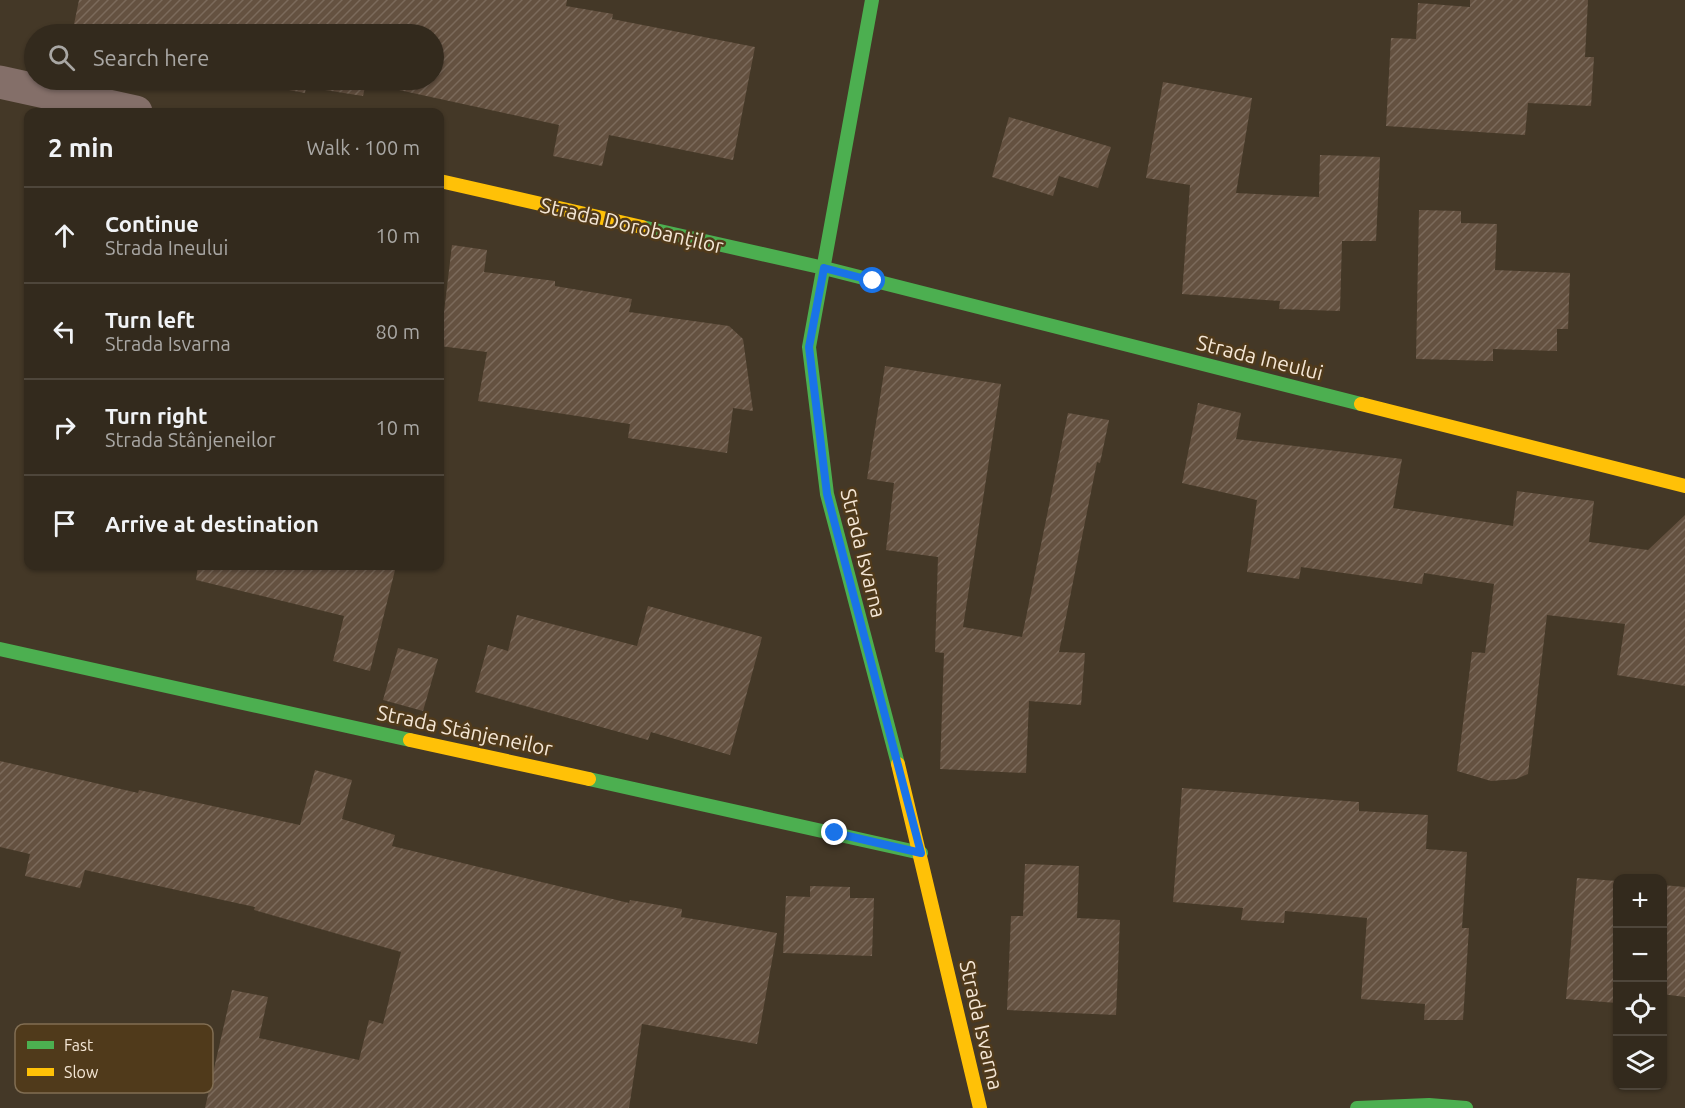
<!DOCTYPE html>
<meta charset="utf-8">
<style>
body{margin:0;font-family:Ubuntu,sans-serif;background:#3b3226;color:#f1f3f6}
.controls{position:absolute;right:18px;bottom:18px;display:grid;overflow:hidden;border-radius:12px;box-shadow:0 2px 4px #0004}
.controls button{width:54px;height:54px;display:grid;place-items:center;padding:0;border:0;border-bottom:2px solid #4e463b;background:#332a1d;color:#f1f3f6;font:30px sans-serif}
.stop{position:absolute;width:18px;height:18px;margin:-14px;border:4px solid #1a73e8;border-radius:50%;background:#fff}
.stop.end{background:#1a73e8;border-color:#fff;box-shadow:0 2px 6px #0008}
.list{margin:0;padding:0;list-style:none}
h2{display:flex;justify-content:space-between;align-items:center;height:78px;margin:0;padding:0 24px;font-size:26px}
h2 small{font-size:20px;font-weight:400;color:#a9a7a4}
.list li{display:grid;grid-template-columns:39px 1fr auto;gap:18px;align-items:center;box-sizing:border-box;height:96px;padding:0 24px;border-top:2px solid #4e463b}
.list b{display:block;font-size:22px;white-space:nowrap}
.list p{margin:0;font-size:20px;white-space:nowrap;color:#a9a7a4}
.list em{font-size:20px;font-style:normal;color:#a9a7a4}
.icon{flex:none;width:33px;height:33px;fill:none;stroke:currentColor;stroke-width:2;stroke-linecap:round;stroke-linejoin:round}
.map{position:relative;flex:none;width:1685px;height:1108px;overflow:hidden}
.search{position:absolute;background:#332a1d;box-shadow:0 2px 4px #0004;left:24px;top:24px;width:420px;height:66px;display:flex;align-items:center;gap:15px;box-sizing:border-box;padding:0 21px;border-radius:33px;color:#a9a7a4;font-size:22px}
.panel{position:absolute;background:#332a1d;box-shadow:0 2px 4px #0004;left:24px;top:108px;width:420px;height:462px;border-radius:12px}
.map>svg:first-child{display:block}
.building{fill:url(#building-hatch)}
.lines{fill:none;stroke-linecap:round;stroke-linejoin:round}
.street{stroke:#846f69;stroke-width:33}
.fast{stroke:#4caf50;stroke-width:14}
.slow{stroke:#ffc107;stroke-width:14}
.route{stroke:#1a73e8;stroke-width:8}
.labels{text-anchor:middle;dominant-baseline:central;stroke-width:5;stroke-linejoin:round;paint-order:stroke}
.street-label{font-size:21px;fill:#f4e6d5;stroke:#503a1b}
.key{fill:#503a1b;stroke:#816e53;stroke-width:1.5}
.key-label{font-size:16px;fill:#f4e6d5}
</style>
<div class="map">
<svg width="1685" height="1108" viewBox="0 0 1685 1108">
<defs>
<pattern id="building-hatch" width="6" height="6" patternUnits="userSpaceOnUse" patternTransform="scale(1.5)"><rect width="6" height="6" fill="#645140"/><path d="M-1 1l2-2M0 6l6-6M5 7l2-2" fill="none" stroke="#7b6a5b"/></pattern>
</defs>
<rect width="100%" height="100%" fill="#443827"/>
<!-- building -->
<path class="building" d="M 79,0 L 567,0 L 566,6 L 613,14 L 612,19 L 755,47 L 733,160 L 609,135 L 602,166 L 553,156 L 559,125 L 376,85 L 375,89 L 365,87 L 363,96 L 306,87 L 305,93 L 236,80 L 434,80 L 434,34 L 72,34 Z
M 1470,0 L 1588,0 L 1585,57 L 1594,57 L 1591,106 L 1528,103 L 1525,135 L 1386,126 L 1391,38 L 1416,39 L 1418,3 L 1470,7 Z
M 1163,82 L 1252,98 L 1236,193 L 1319,197 L 1320,155 L 1380,157 L 1376,241 L 1342,241 L 1340,311 L 1279,309 L 1280,301 L 1182,294 L 1190,185 L 1146,178 Z
M 1009,117 L 1111,147 L 1098,188 L 1059,176 L 1053,196 L 992,177 Z
M 1419,210 L 1461,211 L 1461,223 L 1497,224 L 1495,270 L 1570,273 L 1568,329 L 1557,329 L 1557,351 L 1493,349 L 1493,361 L 1416,359 Z
M 452,245 L 487,250 L 484,272 L 555,281 L 555,286 L 632,299 L 629,312 L 729,326 L 743,339 L 753,411 L 733,408 L 727,453 L 628,438 L 630,424 L 478,401 L 487,352 L 440,346 Z
M 885,366 L 1001,384 L 963,627 L 1022,637 L 1068,413 L 1109,420 L 1100,463 L 1097,462 L 1059,652 L 1085,653 L 1081,705 L 1029,701 L 1026,773 L 940,769 L 944,653 L 935,652 L 938,557 L 886,550 L 894,483 L 867,479 Z
M 1198,403 L 1241,413 L 1236,439 L 1402,459 L 1393,508 L 1513,526 L 1517,491 L 1594,501 L 1589,542 L 1648,550 L 1685,515 L 1685,686 L 1617,675 L 1625,624 L 1547,615 L 1528,774 L 1516,779 L 1491,781 L 1457,771 L 1472,652 L 1485,653 L 1494,584 L 1424,573 L 1422,584 L 1301,567 L 1299,579 L 1247,572 L 1257,500 L 1182,483 Z
M 198,566 L 396,566 L 370,671 L 333,661 L 344,616 L 196,580 Z
M 648,606 L 762,637 L 730,755 L 651,732 L 648,740 L 475,692 L 488,645 L 508,651 L 517,615 L 637,646 Z
M 398,648 L 438,659 L 423,711 L 383,700 Z
M 0,761 L 138,793 L 139,790 L 300,825 L 315,770 L 352,780 L 342,819 L 395,835 L 392,846 L 629,903 L 630,900 L 682,909 L 681,917 L 777,933 L 757,1044 L 642,1024 L 629,1108 L 205,1108 L 232,990 L 268,997 L 259,1038 L 359,1060 L 369,1020 L 383,1024 L 401,952 L 254,910 L 255,907 L 85,870 L 80,888 L 25,876 L 30,854 L 0,847 Z
M 1182,788 L 1359,802 L 1359,811 L 1428,815 L 1426,849 L 1467,852 L 1462,928 L 1469,928 L 1463,1020 L 1424,1020 L 1425,1004 L 1361,999 L 1367,918 L 1285,911 L 1284,923 L 1241,920 L 1243,908 L 1173,902 Z
M 1025,864 L 1079,866 L 1077,918 L 1120,920 L 1116,1015 L 1007,1010 L 1011,916 L 1023,916 Z
M 1577,878 L 1617,881 L 1617,1003 L 1566,999 Z
M 1662,885 L 1685,887 L 1685,997 L 1662,994 Z
M 810,886 L 850,887 L 850,898 L 874,898 L 872,956 L 783,953 L 786,896 L 810,897 Z"/>
<g class="lines">
<!-- street -->
<path class="street" d="M 0,82 L 136,112"/>
<!-- fast -->
<path class="fast" d="M 872,0 L 809,347 L 827,494 L 898,764
M 642,227 L 824,268 L 1361,404
M 0,649 L 410,740
M 589,779 L 921,853
M 1357,1108 L 1429,1105 L 1466,1108"/>
<!-- slow -->
<path class="slow" d="M 440,181 L 642,227
M 1361,404 L 1685,486
M 410,740 L 589,779
M 898,764 L 980,1108"/>
</g>
<g class="lines">
<!-- route -->
<path class="route" d="M 835,833 L 921,853 L 827,494 L 809,347 L 824,268 L 873,281"/>
</g>
<g class="labels">
<!-- street labels -->
<g class="street-label">
<text transform="translate(632 225) rotate(13)">Strada Dorobanților</text>
<text transform="translate(1260 357) rotate(14)">Strada Ineului</text>
<text transform="translate(864 553) rotate(76)">Strada Isvarna</text>
<text transform="translate(465 730) rotate(12)">Strada Stânjeneilor</text>
<text transform="translate(982 1025) rotate(77)">Strada Isvarna</text>
</g>
</g>
<!-- legend -->
<rect x="15" y="1024" width="198" height="69" rx="9" class="key"/>
<rect x="27" y="1041" width="27" height="8" fill="#4caf50"/>
<rect x="27" y="1068" width="27" height="8" fill="#ffc107"/>
<g class="key-label">
<text x="64" y="1051">Fast</text>
<text x="64" y="1078">Slow</text>
</g>
</svg>
<div class="controls">
<button>+</button>
<button>−</button>
<button><svg class="icon" aria-label="locate" viewBox="0 0 24 24"><circle cx="12" cy="12" r="6"/><path d="M12 2v4M12 18v4M2 12h4M18 12h4"/></svg></button>
<button><svg class="icon" aria-label="layers" viewBox="0 0 24 24"><path d="M12 4l9 5-9 5-9-5zM3 14l9 5 9-5"/></svg></button>
</div>
<div class="stop" style="left:873px;top:281px"></div>
<div class="stop end" style="left:835px;top:833px"></div>
<div class="search"><svg class="icon" aria-label="search" viewBox="0 0 24 24"><circle cx="10" cy="10" r="6"/><path d="M15 15l6 6"/></svg>Search here</div>
<section class="panel">
<h2>2 min<small>Walk · 100 m</small></h2>
<ul class="list">
<li><svg class="icon" aria-label="ahead" viewBox="0 0 24 24"><path d="M12 20V5M6 11l6-6 6 6"/></svg><div><b>Continue</b><p>Strada Ineului</p></div><em>10 m</em></li>
<li><svg class="icon" aria-label="left" viewBox="0 0 24 24"><path d="M17 20v-9H6M10 6l-5 5 5 5"/></svg><div><b>Turn left</b><p>Strada Isvarna</p></div><em>80 m</em></li>
<li><svg class="icon" aria-label="right" viewBox="0 0 24 24"><path d="M7 20v-9h11M14 6l5 5-5 5"/></svg><div><b>Turn right</b><p>Strada Stânjeneilor</p></div><em>10 m</em></li>
<li><svg class="icon" aria-label="arrive" viewBox="0 0 24 24"><path d="M6 21V4h12l-3 4 3 4H6"/></svg><div><b>Arrive at destination</b></div></li>
</ul>
</section>
</div>
